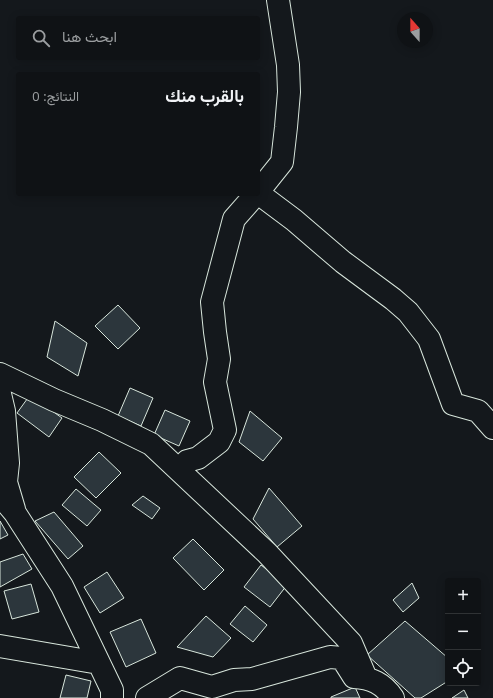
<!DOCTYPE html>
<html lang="ar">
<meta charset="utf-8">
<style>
body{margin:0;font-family:"IBM Plex Sans",Vazirmatn,sans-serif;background:#181b1e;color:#f1f3f6;direction:rtl}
.controls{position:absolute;right:12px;bottom:12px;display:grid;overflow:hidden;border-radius:4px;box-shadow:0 2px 10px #0003}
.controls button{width:36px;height:36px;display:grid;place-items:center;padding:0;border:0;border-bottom:1px solid #2f3234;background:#0f1215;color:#f1f3f6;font:20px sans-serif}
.compass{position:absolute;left:397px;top:12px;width:36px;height:36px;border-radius:50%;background:#0f1215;box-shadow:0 2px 10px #0003;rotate:339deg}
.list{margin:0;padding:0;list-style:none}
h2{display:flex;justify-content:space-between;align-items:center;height:52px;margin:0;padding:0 16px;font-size:17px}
h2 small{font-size:13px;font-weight:400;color:#9b9ea0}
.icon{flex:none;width:22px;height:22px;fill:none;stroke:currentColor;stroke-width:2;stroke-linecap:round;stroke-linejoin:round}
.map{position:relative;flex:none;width:493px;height:698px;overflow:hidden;direction:ltr}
.search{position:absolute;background:#0f1215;box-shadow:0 2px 10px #0003;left:16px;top:16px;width:244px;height:44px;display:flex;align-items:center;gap:10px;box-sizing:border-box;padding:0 14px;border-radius:4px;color:#9b9ea0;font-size:15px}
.panel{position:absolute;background:#0f1215;box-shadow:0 2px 10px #0003;left:16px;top:72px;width:244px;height:124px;border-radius:4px;direction:rtl}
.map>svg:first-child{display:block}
.building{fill:#2c363c;stroke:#d8e6dc}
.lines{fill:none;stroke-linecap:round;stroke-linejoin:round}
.minor-casing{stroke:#d8e6dc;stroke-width:24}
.minor{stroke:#14181c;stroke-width:22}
</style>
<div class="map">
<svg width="493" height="698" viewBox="0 0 493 698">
<rect width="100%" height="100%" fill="#14181c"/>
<!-- building -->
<path class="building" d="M 118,305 L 140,328 L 118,349 L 95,326 Z
M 55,321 L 87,343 L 78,376 L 47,357 Z
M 130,388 L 153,398 L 141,426 L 118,416 Z
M 30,395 L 62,418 L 49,437 L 17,413 Z
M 165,410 L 190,421 L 179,446 L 154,435 Z
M 250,411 L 282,438 L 263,461 L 239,442 Z
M 99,452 L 121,473 L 96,498 L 74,477 Z
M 269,488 L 302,526 L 277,547 L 253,519 Z
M 76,489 L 101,510 L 87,526 L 62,505 Z
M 143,496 L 160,508 L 152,519 L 132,505 Z
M 54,512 L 83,546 L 68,559 L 35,521 Z
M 0,521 L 8,535 L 0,539 Z
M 193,539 L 224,570 L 204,590 L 173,558 Z
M 23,554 L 32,569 L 0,587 L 0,562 Z
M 261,565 L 287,585 L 270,607 L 244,587 Z
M 107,572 L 124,598 L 100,613 L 84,587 Z
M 412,583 L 419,598 L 403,612 L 393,600 Z
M 31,584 L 39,612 L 12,619 L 4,591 Z
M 245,606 L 267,625 L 253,642 L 230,624 Z
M 206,616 L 231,638 L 213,657 L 177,647 Z
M 141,619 L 156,653 L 126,667 L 110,632 Z
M 405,621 L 448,658 L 448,681 L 421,698 L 415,698 L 367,655 Z
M 66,675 L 91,681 L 87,698 L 60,698 Z
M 355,687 L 360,698 L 331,698 L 331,697 Z
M 464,690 L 468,698 L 452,698 Z"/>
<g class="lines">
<!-- minor casing -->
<g class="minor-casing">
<path id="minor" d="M 258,192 L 282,162 L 286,127 L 289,92 L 288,65 L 278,0
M 258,193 L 294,220 L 343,262 L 393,299 L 408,312 L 429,339 L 453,404 L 478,411 L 493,428
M 0,374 L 54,400 L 102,420 L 151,444 L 267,553 L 351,643 L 366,678
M 0,394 L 4,411 L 8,463 L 6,482 L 14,509
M 181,472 L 187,461 L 198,458 L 219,442 L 225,430 L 215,382 L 219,359 L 215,332 L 212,302 L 234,219 L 256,194
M 0,495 L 15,513 L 62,586 L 112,690 L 112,698
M 0,646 L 99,663
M 147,698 L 180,678 L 212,687 L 234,680 L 252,679 L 330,657 L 342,658 L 354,677 C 371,678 383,683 393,698"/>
</g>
<!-- minor -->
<use href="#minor" class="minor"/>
</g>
</svg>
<div class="controls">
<button>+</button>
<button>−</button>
<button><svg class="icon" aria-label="locate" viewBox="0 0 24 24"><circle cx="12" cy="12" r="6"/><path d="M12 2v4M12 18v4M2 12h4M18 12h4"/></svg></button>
</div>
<svg class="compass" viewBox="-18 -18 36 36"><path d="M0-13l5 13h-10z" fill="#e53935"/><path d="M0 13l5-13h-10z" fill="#9b9ea0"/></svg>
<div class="search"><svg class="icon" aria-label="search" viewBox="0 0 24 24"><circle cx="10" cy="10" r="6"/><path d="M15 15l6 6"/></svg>ابحث هنا</div>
<section class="panel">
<h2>بالقرب منك<small>النتائج: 0</small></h2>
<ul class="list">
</ul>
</section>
</div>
